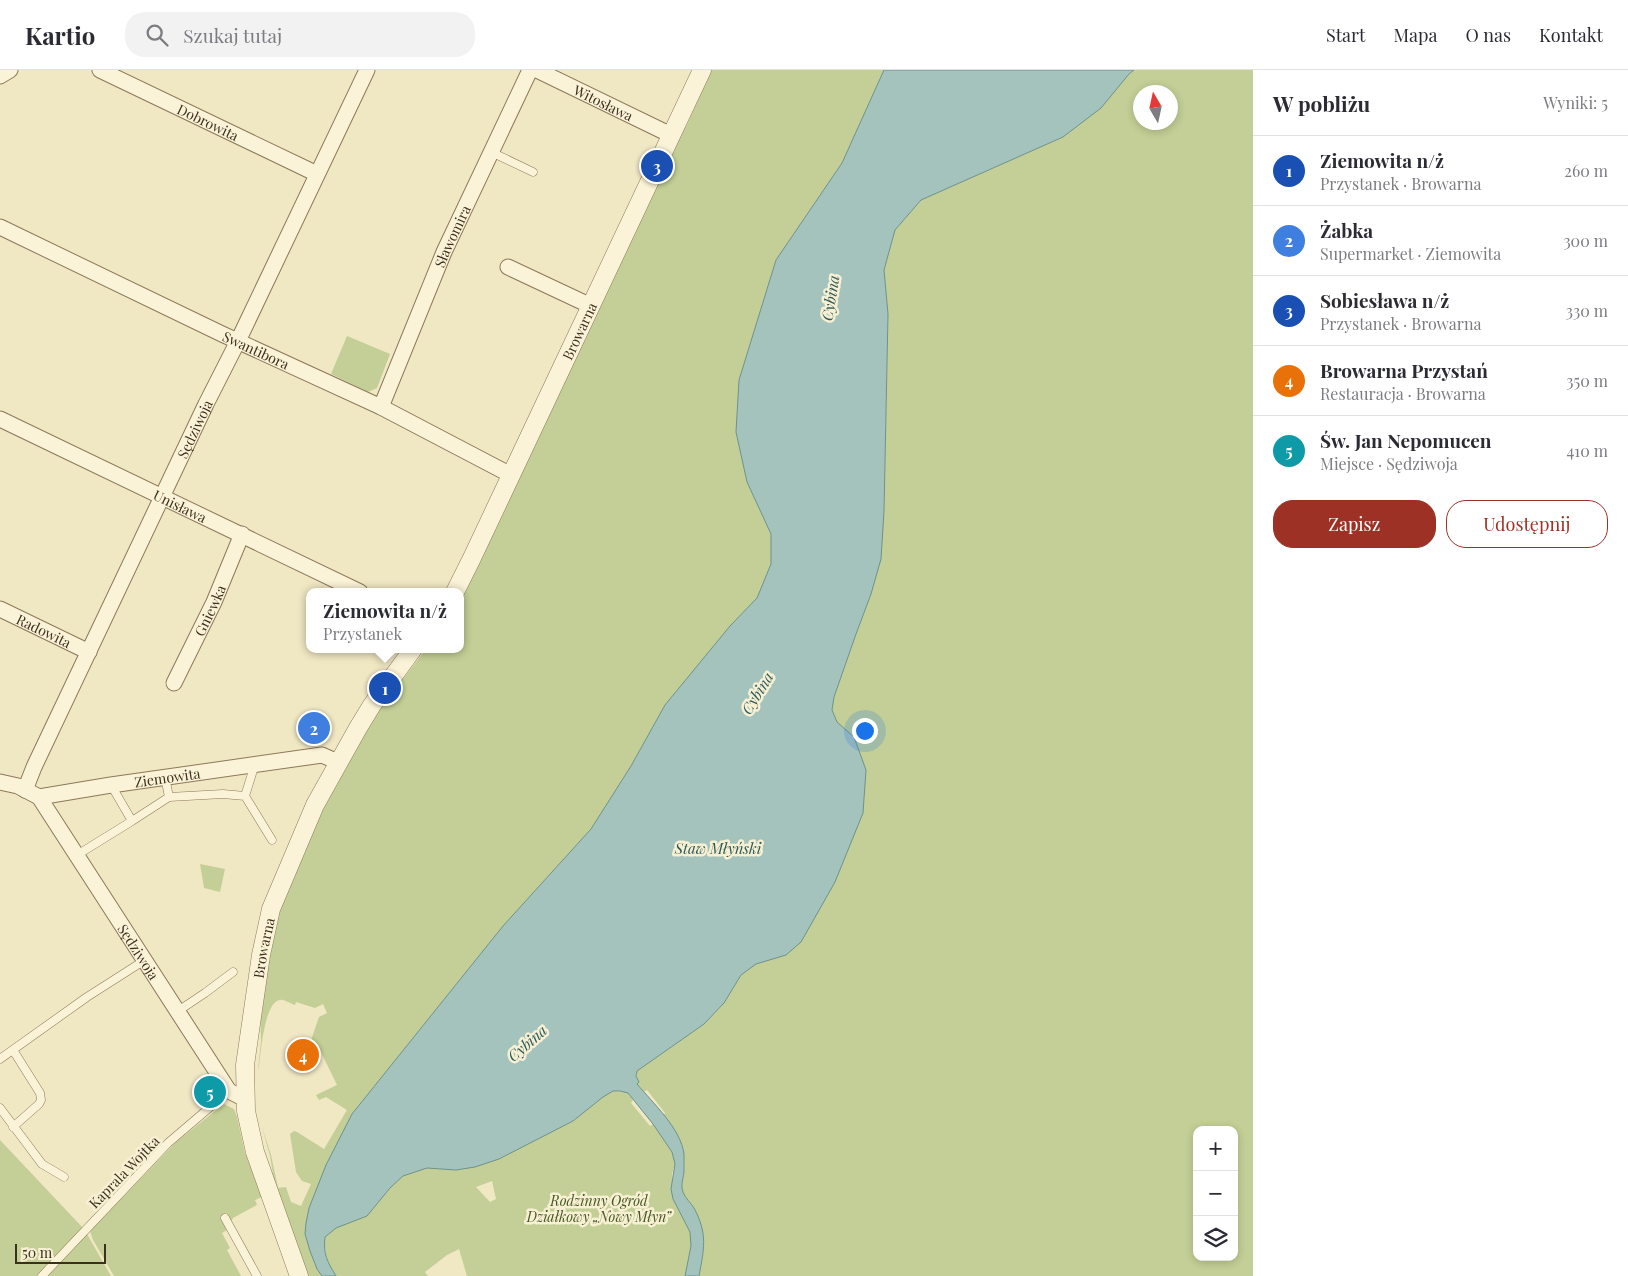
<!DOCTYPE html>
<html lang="pl">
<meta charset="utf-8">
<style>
body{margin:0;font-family:"Playfair Display",serif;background:#f2f2f3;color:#2b2b33}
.controls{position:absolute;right:15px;bottom:15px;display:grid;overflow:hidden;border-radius:10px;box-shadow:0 2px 8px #0003}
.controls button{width:45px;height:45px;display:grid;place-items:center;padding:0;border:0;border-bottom:1px solid #e1e1e2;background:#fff;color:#2b2b33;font:25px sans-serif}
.compass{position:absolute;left:1133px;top:15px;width:45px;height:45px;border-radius:50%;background:#fff;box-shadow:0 2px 8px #0003;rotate:351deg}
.scale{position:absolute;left:15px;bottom:12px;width:91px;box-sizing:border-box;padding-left:5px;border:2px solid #3b2f1d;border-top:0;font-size:14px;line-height:18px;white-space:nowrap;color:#3b2f1d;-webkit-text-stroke:4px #f7f0d3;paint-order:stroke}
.you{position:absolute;left:864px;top:660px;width:18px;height:18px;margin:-12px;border:4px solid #fff;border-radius:50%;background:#1a73e8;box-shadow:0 0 0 8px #1a73e833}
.badge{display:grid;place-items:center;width:32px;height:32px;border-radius:50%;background:#9e3125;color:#fff;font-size:16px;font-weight:700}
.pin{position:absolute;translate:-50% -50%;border:2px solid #fff;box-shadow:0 1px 5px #0006}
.popup{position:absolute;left:306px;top:518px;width:158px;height:65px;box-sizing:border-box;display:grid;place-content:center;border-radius:10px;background:#fff;filter:drop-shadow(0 1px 4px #0005);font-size:16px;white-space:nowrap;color:#7c7c81}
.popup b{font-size:19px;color:#2b2b33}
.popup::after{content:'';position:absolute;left:50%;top:100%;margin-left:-10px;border:10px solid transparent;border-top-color:#fff}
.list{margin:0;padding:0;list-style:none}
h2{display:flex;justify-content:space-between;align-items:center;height:65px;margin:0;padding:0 20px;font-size:21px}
h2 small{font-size:16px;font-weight:400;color:#7c7c81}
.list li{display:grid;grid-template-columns:32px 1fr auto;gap:15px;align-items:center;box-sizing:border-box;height:70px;padding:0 20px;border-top:1px solid #e1e1e2}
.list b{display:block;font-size:19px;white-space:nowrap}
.list p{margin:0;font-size:16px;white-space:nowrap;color:#7c7c81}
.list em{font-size:16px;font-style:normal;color:#7c7c81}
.actions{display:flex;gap:10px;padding:15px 20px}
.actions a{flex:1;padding:11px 0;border:1px solid #9e3125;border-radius:20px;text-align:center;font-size:18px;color:#9e3125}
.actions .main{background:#9e3125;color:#fff}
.icon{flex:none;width:28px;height:28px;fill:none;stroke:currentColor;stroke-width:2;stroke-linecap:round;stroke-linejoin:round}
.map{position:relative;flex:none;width:1253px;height:1206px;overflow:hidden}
header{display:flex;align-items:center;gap:30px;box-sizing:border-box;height:70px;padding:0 25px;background:#fff;border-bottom:1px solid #e1e1e2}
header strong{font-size:24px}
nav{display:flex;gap:28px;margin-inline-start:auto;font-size:18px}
.search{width:350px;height:45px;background:#f2f2f3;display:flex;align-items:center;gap:12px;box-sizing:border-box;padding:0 18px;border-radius:20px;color:#7c7c81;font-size:19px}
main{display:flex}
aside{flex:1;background:#fff}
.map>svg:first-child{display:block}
.green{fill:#c3cf96;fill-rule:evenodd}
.water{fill:#a5c3bd;stroke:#6b928c}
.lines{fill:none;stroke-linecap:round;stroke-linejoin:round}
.service-casing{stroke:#8c7959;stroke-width:9}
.minor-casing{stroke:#8c7959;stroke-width:17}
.tertiary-casing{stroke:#8c7959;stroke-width:19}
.service{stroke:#fbf3d7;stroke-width:8}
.minor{stroke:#fbf3d7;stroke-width:15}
.tertiary{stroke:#fbf3d7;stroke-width:18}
.labels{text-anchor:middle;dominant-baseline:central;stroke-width:5;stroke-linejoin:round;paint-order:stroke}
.street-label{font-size:14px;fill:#3b2f1d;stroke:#f7f0d3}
.park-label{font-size:14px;font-style:italic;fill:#455823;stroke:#f7f0d3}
.water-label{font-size:15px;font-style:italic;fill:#2c5a5b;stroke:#f7f0d3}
</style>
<header>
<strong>Kartio</strong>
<div class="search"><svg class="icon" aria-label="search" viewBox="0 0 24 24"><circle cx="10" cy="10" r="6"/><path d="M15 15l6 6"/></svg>Szukaj tutaj</div>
<nav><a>Start</a><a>Mapa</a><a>O nas</a><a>Kontakt</a></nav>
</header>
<main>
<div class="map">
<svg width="1253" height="1206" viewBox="0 0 1253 1206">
<rect width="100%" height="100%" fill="#f0e7c3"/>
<!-- green -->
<path class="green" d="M 708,0 L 884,0 L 842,93 L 776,190 L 739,310 L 736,362 L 747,412 L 771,464 L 771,494 L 757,528 L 730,556 L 665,635 L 631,696 L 591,759 L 503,856 L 352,1044 L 317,1199 L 322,1206 L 305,1206 L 275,1116 L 270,1086 L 262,1057 L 271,1085 L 278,1118 L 286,1117 L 291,1132 L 301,1136 L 311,1114 L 302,1111 L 296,1102 L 290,1064 L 294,1061 L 297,1062 L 324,1079 L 347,1040 L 326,1027 L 319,1030 L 316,1025 L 337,1015 L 320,980 L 311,984 L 306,976 L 310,973 L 319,947 L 327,943 L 323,934 L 315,938 L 296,932 L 295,935 C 291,934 284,929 280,930 C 264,932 261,983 259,996 L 258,1000 L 261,971 L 260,940 L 259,939 L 280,833 L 342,696 L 400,607 L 403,609 L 426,579 L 460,579 L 460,523 L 682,55 L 686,57 L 702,21 Z
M 1134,0 L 1253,0 L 1253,1206 L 699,1206 C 704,1179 707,1165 694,1139 C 692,1134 686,1129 683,1124 C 680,1115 684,1109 684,1101 C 686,1080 677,1061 663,1046 L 665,1043 L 647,1020 L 644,1022 L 637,1014 L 637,1001 L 704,954 L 724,933 L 741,905 L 756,894 L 786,884 L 854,667 L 837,652 L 832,640 L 834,627 L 856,564 L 871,524 L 884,441 L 888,244 L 884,200 L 895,160 L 921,130 L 1063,67 ZM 1140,22 L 1170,22 L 1170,52 L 1140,52 ZM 1197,1060 L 1234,1060 L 1234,1187 L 1197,1187 Z
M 347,266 L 390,284 L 377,318 L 368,322 L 331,304 Z
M 200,794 L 225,799 L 220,822 L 204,818 Z
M 613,1021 L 627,1022 L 633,1030 L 631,1033 L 650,1056 L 653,1054 L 672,1082 L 675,1094 L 672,1104 L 673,1129 L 690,1162 L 691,1176 L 685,1206 L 467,1206 L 459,1179 L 447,1185 L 425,1202 L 428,1206 L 336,1206 C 327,1191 324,1184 325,1167 L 335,1158 L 367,1146 L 390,1118 L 403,1106 L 427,1098 L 456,1100 L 573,1051 L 602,1027 ZM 492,1111 L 496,1129 L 490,1132 L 476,1117 Z
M 224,1034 L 234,1039 L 237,1047 L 245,1083 L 262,1127 L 255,1130 L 257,1135 L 233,1148 L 227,1160 L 222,1163 L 230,1178 L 227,1180 L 241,1206 L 114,1206 L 93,1170 L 90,1161 L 176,1072 Z
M 0,1070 L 83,1158 L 37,1206 L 0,1206 Z
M 87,1164 L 111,1206 L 47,1206 Z"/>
<!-- water -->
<path class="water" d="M 884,0 L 1134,0 L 1129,4 L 1101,38 L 1063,67 L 921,130 L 895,160 L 884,200 L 888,244 L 884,441 L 881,489 L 871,524 L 856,564 L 834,627 L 832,640 L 837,652 L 854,667 L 866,700 L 863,743 L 835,812 L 801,872 L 786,885 L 756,894 L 741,905 L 724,933 L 704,954 L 637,1001 L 636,1006 L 639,1012 L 637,1014 C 653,1033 681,1059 684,1084 C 684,1089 684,1095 684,1100 C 684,1108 680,1114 683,1122 C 685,1128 691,1133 694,1138 C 708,1164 704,1179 699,1206 L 685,1206 L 691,1176 L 690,1162 L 673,1129 L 671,1119 L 675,1094 L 672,1082 L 653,1054 L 628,1023 L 620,1021 L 613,1021 L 603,1027 L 573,1051 L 499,1089 L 475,1097 L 456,1100 L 427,1098 L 403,1106 L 390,1118 L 367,1146 L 336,1158 L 325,1167 C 323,1184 327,1191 336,1206 L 322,1206 L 317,1199 L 310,1181 L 305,1164 L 306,1153 L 309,1138 L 326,1095 L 352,1044 L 503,856 L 591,759 L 631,696 L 665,635 L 730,556 L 757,528 L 771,494 L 771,464 L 747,412 L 736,362 L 739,310 L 776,190 L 842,93 Z"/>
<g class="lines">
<!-- service casing -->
<g class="service-casing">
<path id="service" d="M 491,82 L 533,102
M 245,726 L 272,770
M 169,727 L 223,724 L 245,726 L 255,694
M 132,751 L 169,727 L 165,707
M 77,785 L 132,751 L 111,715
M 178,941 L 205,923 L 233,902
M 13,980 L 40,1023 L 41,1030 L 39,1034 L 13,1057
M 0,989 L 87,927 L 145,890
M 0,1038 L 42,1094 L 64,1107
M 225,1148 L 257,1206
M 42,1206 L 168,1073 L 229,1021"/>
</g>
<!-- minor casing -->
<g class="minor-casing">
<g id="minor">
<path id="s1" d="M 100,0 L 317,104"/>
<path id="s2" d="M 537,0 L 671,65"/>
<path d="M 0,6 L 10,0"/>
<path id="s3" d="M 0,157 L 222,264 L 381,337 L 511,405"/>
<path d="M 508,197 L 591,236"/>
<path id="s4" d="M 381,337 L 444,182 L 530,0"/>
<path id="s5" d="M 0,349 L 360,522"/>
<path id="s6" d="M 0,539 L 89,582"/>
<path id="s7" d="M 174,613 L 214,532 L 242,464"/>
<path id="s8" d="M 0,712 L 18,716 L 39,727 L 111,715 L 322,685 L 338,692"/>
<path id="s9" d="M 25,720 L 34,697 L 206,334 L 238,271 L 367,0"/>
<path id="s10" d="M 39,727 L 229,1021 L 245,1029"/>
</g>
</g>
<!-- tertiary casing -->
<g class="tertiary-casing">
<g id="tertiary">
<path id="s11" d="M 455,522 L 472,488 L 702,0"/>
<path id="s12" d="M 299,1206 L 255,1082 L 246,1041 L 245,995 L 261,885 L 271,839 L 315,735 L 358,658 L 372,635 L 413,579"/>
</g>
</g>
<!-- service -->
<use href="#service" class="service"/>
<!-- minor -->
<use href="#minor" class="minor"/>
<!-- tertiary -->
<use href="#tertiary" class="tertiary"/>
</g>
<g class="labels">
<!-- street labels -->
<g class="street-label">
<text stroke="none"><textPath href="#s2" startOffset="74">Witosława</textPath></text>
<text stroke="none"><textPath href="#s1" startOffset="120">Dobrowita</textPath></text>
<text stroke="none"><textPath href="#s4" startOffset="185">Sławomira</textPath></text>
<text stroke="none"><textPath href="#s11" startOffset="289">Browarna</textPath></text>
<text stroke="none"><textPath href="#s3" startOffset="284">Swantibora</textPath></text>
<text stroke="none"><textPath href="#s9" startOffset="399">Sędziwoja</textPath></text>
<text stroke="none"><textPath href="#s5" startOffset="200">Unisława</textPath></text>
<text stroke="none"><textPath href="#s7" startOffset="81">Gniewka</textPath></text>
<text stroke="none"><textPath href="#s6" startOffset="49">Radowita</textPath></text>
<text stroke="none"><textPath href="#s8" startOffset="172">Ziemowita</textPath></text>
<text stroke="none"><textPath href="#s12" startOffset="338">Browarna</textPath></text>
<text stroke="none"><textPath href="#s10" startOffset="184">Sędziwoja</textPath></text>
<text transform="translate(124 1102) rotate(-46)">Kaprala Wojtka</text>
</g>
<!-- park labels -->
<g class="park-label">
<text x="599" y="1130">Rodzinny Ogród<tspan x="599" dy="16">Działkowy „Nowy Młyn”</tspan></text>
</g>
<!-- water labels -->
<g class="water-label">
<text transform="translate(830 228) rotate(-81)">Cybina</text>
<text transform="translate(757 623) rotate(-58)">Cybina</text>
<text x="718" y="778">Staw Młyński</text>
<text transform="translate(527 973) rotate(-41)">Cybina</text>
</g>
</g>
</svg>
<div class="controls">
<button>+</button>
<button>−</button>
<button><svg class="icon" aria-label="layers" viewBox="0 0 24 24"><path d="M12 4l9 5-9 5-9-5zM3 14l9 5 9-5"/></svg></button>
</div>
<svg class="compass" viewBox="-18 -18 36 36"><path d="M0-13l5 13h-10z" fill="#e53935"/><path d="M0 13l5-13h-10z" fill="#7c7c81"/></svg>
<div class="scale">50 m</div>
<div class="you"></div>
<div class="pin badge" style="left:385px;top:618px;background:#1a4fb4">1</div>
<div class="popup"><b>Ziemowita n/ż</b>Przystanek</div>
<div class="pin badge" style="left:314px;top:658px;background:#3f7fe0">2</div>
<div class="pin badge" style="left:657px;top:96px;background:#1a4fb4">3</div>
<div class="pin badge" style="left:303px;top:985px;background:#e8710a">4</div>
<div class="pin badge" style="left:210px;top:1022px;background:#0f9aa8">5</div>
</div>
<aside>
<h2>W pobliżu<small>Wyniki: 5</small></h2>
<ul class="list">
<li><span class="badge" style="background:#1a4fb4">1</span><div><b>Ziemowita n/ż</b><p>Przystanek · Browarna</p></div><em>260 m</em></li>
<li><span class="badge" style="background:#3f7fe0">2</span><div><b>Żabka</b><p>Supermarket · Ziemowita</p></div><em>300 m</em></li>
<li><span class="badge" style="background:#1a4fb4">3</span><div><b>Sobiesława n/ż</b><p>Przystanek · Browarna</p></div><em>330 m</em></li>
<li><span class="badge" style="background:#e8710a">4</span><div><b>Browarna Przystań</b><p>Restauracja · Browarna</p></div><em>350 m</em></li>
<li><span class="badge" style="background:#0f9aa8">5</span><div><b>Św. Jan Nepomucen</b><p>Miejsce · Sędziwoja</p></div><em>410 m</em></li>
</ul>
<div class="actions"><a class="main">Zapisz</a><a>Udostępnij</a></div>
</aside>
</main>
